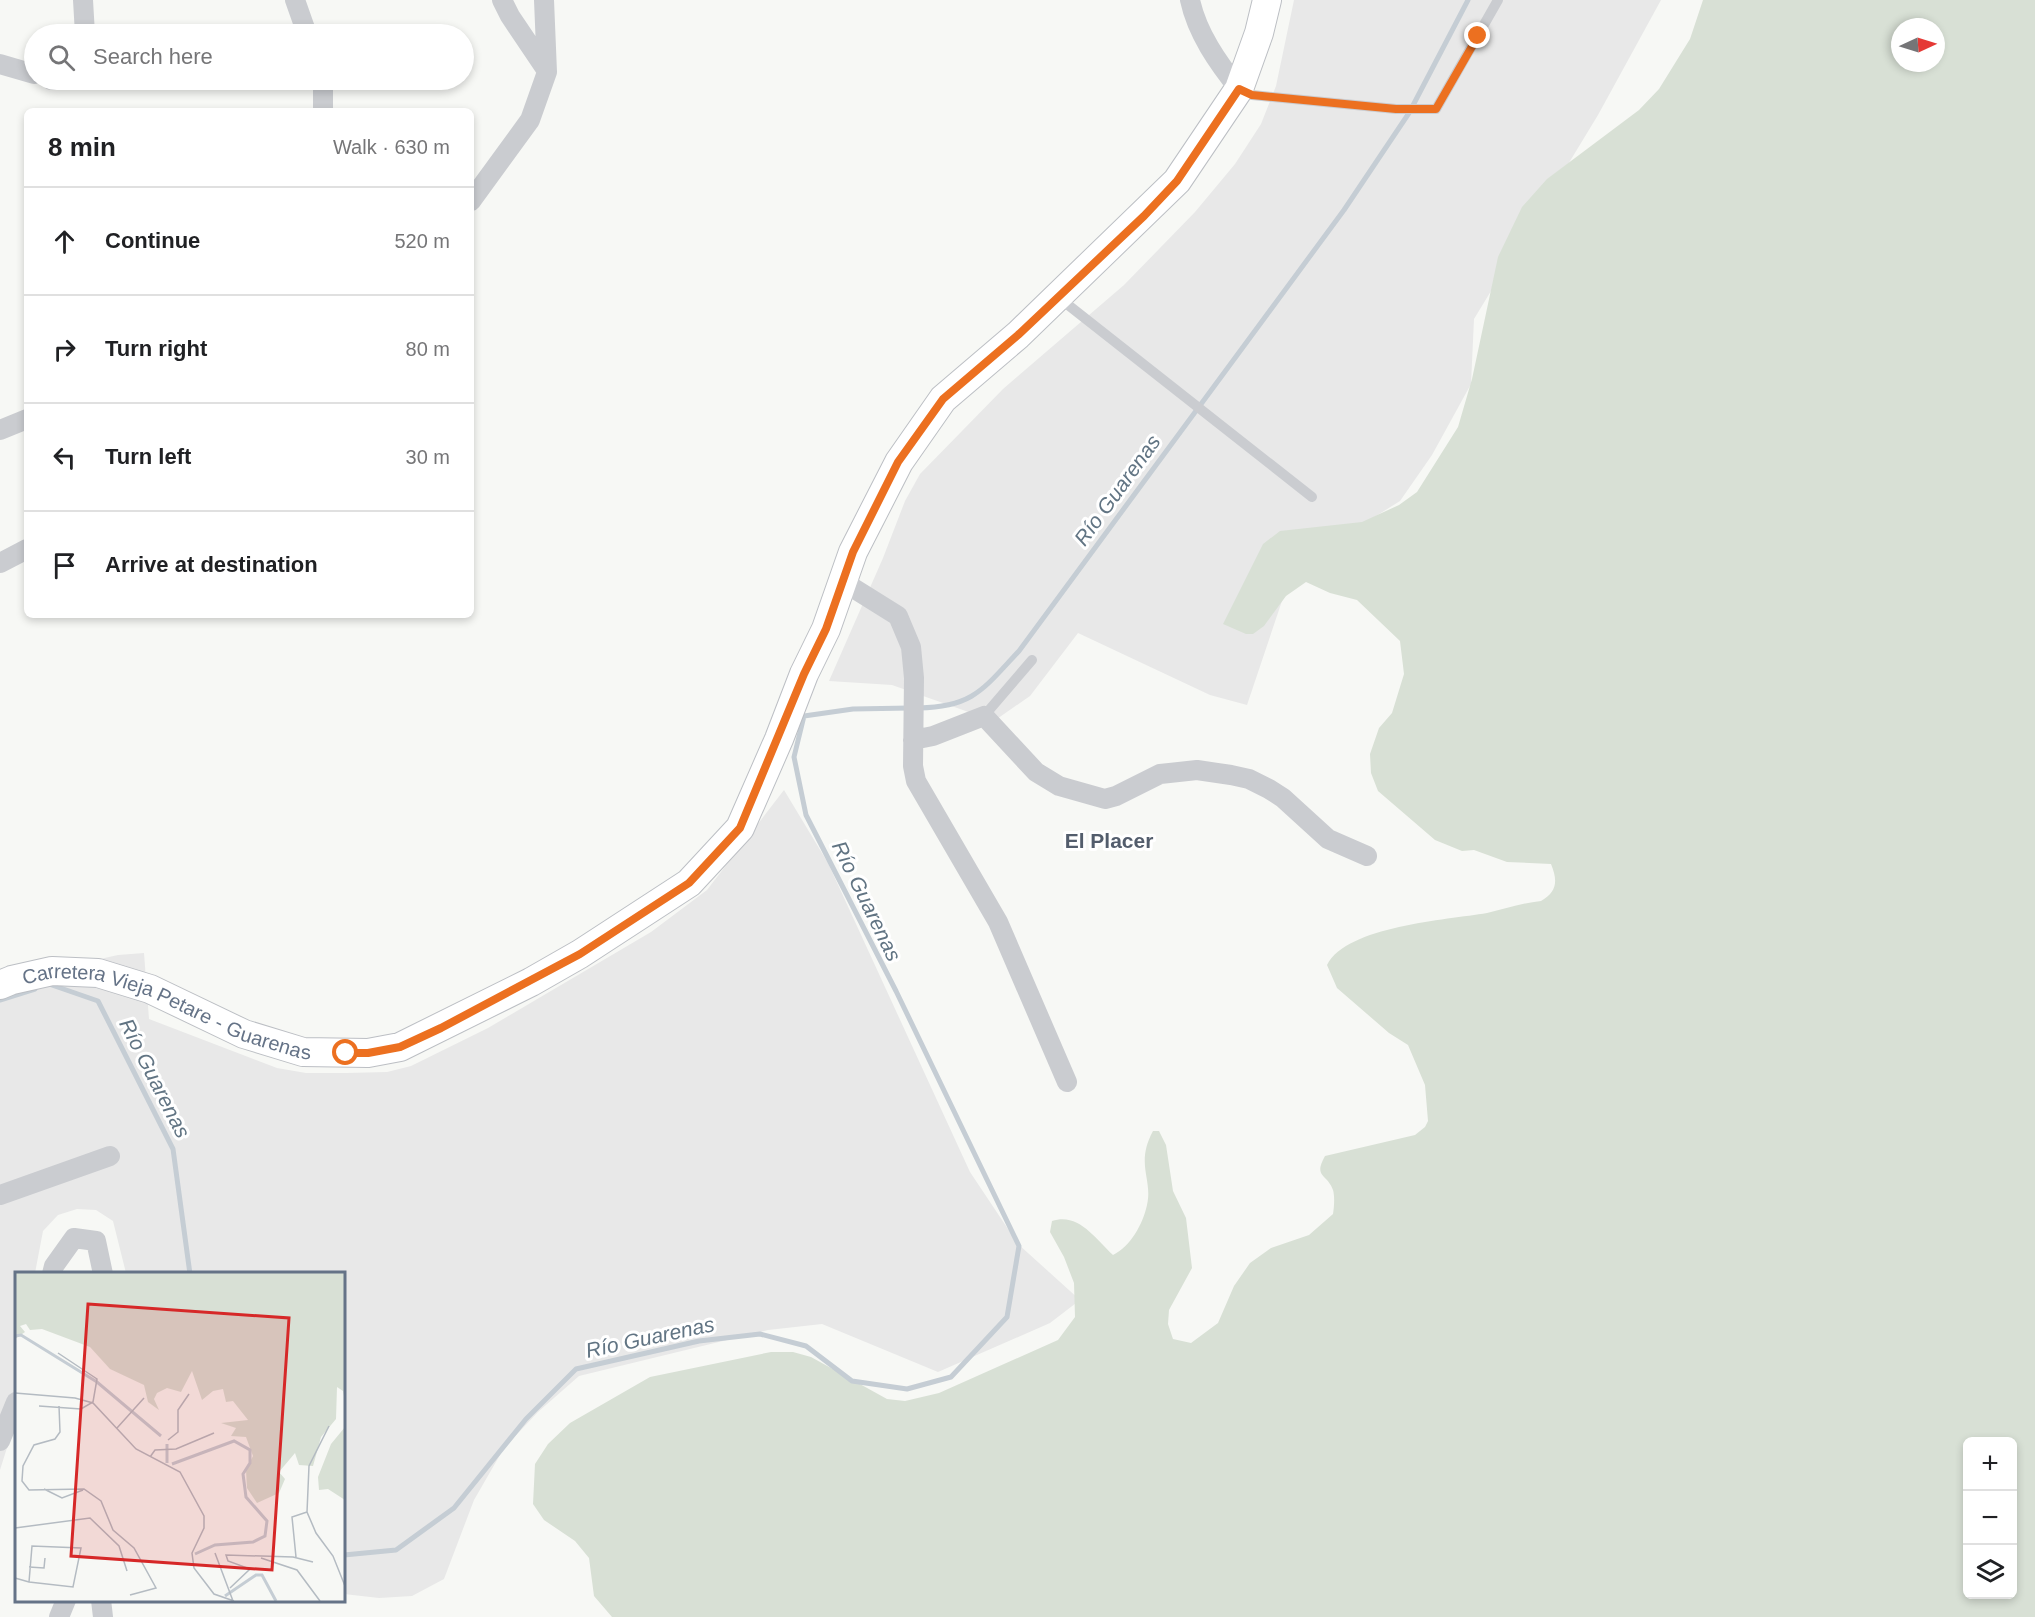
<!DOCTYPE html>
<meta charset="utf-8">
<style>
body{margin:0;font-family:Helvetica,sans-serif;background:#f2f2f2;color:#202124}
.controls{position:absolute;right:18px;bottom:18px;display:grid;overflow:hidden;border-radius:9px;box-shadow:0 3px 9px #0003}
.controls button{width:54px;height:54px;display:grid;place-items:center;padding:0;border:0;border-bottom:2px solid #e0e0e0;background:#fff;color:#202124;font:30px sans-serif}
.compass{position:absolute;left:1891px;top:18px;width:54px;height:54px;border-radius:50%;background:#fff;box-shadow:0 3px 9px #0003;rotate:86deg}
.stop{position:absolute;width:18px;height:18px;margin:-14px;border:4px solid #ec7020;border-radius:50%;background:#fff}
.stop.end{background:#ec7020;border-color:#fff;box-shadow:0 2px 6px #0008}
.list{margin:0;padding:0;list-style:none}
h2{display:flex;justify-content:space-between;align-items:center;height:78px;margin:0;padding:0 24px;font-size:26px}
h2 small{font-size:20px;font-weight:400;color:#757577}
.list li{display:grid;grid-template-columns:39px 1fr auto;gap:18px;align-items:center;box-sizing:border-box;height:108px;padding:0 24px;border-top:2px solid #e0e0e0}
.list b{display:block;font-size:22px;white-space:nowrap}
.list em{font-size:20px;font-style:normal;color:#757577}
.icon{flex:none;width:33px;height:33px;fill:none;stroke:currentColor;stroke-width:2;stroke-linecap:round;stroke-linejoin:round}
.map{position:relative;flex:none;width:2035px;height:1617px;overflow:hidden}
.search{position:absolute;background:#fff;box-shadow:0 3px 9px #0003;left:24px;top:24px;width:450px;height:66px;display:flex;align-items:center;gap:15px;box-sizing:border-box;padding:0 21px;border-radius:33px;color:#757577;font-size:22px}
.panel{position:absolute;background:#fff;box-shadow:0 3px 9px #0003;left:24px;top:108px;width:450px;height:510px;border-radius:9px}
.map>svg:first-child{display:block}
.built{fill:#e8e8e8}
.green{fill:#d8e0d5;fill-rule:evenodd}
.lines{fill:none;stroke-linecap:round;stroke-linejoin:round}
.stream{stroke:#c5cdd4;stroke-width:5}
.secondary-casing{stroke:#bcbfc4;stroke-width:30}
.lane{stroke:#caccd0;stroke-width:10}
.street{stroke:#caccd0;stroke-width:20}
.secondary{stroke:#fff;stroke-width:28}
.route{stroke:#ec7020;stroke-width:8}
.labels{text-anchor:middle;dominant-baseline:central;stroke-width:6;stroke-linejoin:round;paint-order:stroke}
.street-label{font-size:20px;fill:#657387;stroke:#fff}
.water-label{font-size:21px;font-style:italic;fill:#617483;stroke:#fff}
.neighbourhood-label{font-size:21px;font-weight:bold;fill:#535d6c;stroke:#fff}
.inset-river{fill:none;stroke:#c5cdd4;stroke-width:3}
.inset-road{fill:none;stroke:#b4bbc2;stroke-width:1.5}
.view{fill:#d62828;fill-opacity:0.15;stroke:#d62828;stroke-width:3}
.inset-edge{fill:none;stroke:#657387;stroke-width:3}
</style>
<div class="map">
<svg width="2035" height="1617" viewBox="0 0 2035 1617">
<rect width="100%" height="100%" fill="#f7f8f5"/>
<!-- built -->
<path class="built" d="M 1294,0 L 1661,0 L 1598,115 L 1474,319 L 1471,384 L 1432,455 L 1400,501 L 1360,526 L 1284,595 L 1247,705 L 1210,695 L 1078,633 L 1030,696 L 994,721 L 892,685 L 829,681 L 883,558 L 905,501 L 920,474 L 1003,389 L 1124,285 L 1195,212 L 1235,164 L 1261,124 L 1276,86 Z
M 784,790 L 828,863 L 970,1172 L 1018,1244 L 1080,1300 L 1050,1323 L 938,1372 L 822,1324 L 768,1330 L 579,1376 L 538,1412 L 504,1448 L 474,1500 L 444,1579 L 412,1596 L 379,1598 L 344,1594 L 344,1274 L 126,1273 L 113,1221 L 96,1210 L 77,1209 L 58,1215 L 43,1231 L 35,1273 L 16,1274 L 16,1419 L 0,1470 L 0,989 L 69,966 L 118,955 L 144,953 L 149,1019 L 277,1068 L 306,1073 L 346,1073 L 387,1072 L 411,1066 L 488,1028 L 651,932 L 707,890 Z"/>
<!-- green -->
<path class="green" d="M 1703,0 L 2035,0 L 2035,1617 L 612,1617 L 594,1596 L 589,1558 L 575,1541 L 544,1520 L 533,1504 L 535,1464 L 548,1444 L 570,1423 L 650,1377 L 771,1352 L 793,1352 L 811,1357 L 887,1399 L 905,1401 L 939,1393 L 1058,1340 L 1075,1317 L 1074,1283 L 1064,1257 L 1050,1232 L 1052,1221 C 1078,1212 1095,1238 1113,1255 C 1130,1247 1143,1224 1147,1205 C 1153,1179 1135,1164 1153,1131 L 1159,1131 L 1166,1145 L 1173,1191 L 1186,1218 L 1192,1268 L 1169,1310 L 1168,1324 L 1173,1339 L 1191,1343 L 1218,1323 L 1234,1286 L 1250,1263 L 1271,1248 L 1309,1235 L 1333,1214 C 1334,1208 1335,1197 1333,1190 C 1327,1173 1313,1178 1325,1156 L 1415,1135 L 1425,1127 L 1428,1121 L 1425,1085 L 1408,1045 L 1389,1033 L 1337,988 L 1327,965 C 1347,926 1446,920 1487,913 C 1505,909 1522,903 1541,901 C 1557,892 1558,881 1551,864 L 1507,862 L 1474,850 L 1462,851 L 1435,840 L 1378,791 L 1371,773 L 1370,754 L 1379,728 L 1392,713 L 1404,674 L 1400,641 L 1357,600 L 1330,593 L 1306,582 L 1286,596 L 1264,626 L 1253,634 L 1246,634 L 1223,624 L 1263,544 L 1280,531 L 1362,522 L 1399,505 L 1417,492 L 1458,427 L 1472,379 L 1498,257 L 1522,207 L 1547,179 L 1639,110 L 1659,89 L 1690,39 ZM 1900,27 L 1936,27 L 1936,63 L 1900,63 ZM 1968,1442 L 2012,1442 L 2012,1594 L 1968,1594 Z"/>
<g class="lines">
<!-- stream -->
<path class="stream" d="M 919,708 C 974,707 984,688 1019,651 L 1344,210 L 1409,113 L 1468,0
M 49,984 L 98,1001 L 173,1149 L 190,1274
M 0,1000 L 35,989
M 344,1555 L 396,1550 L 454,1508 L 526,1419 L 576,1369 L 699,1341 L 760,1334 L 806,1346 L 852,1381 L 907,1389 L 951,1377 L 1007,1317 L 1019,1246 L 896,991 L 806,815 L 794,757 L 804,716 L 853,709 L 910,708"/>
<!-- secondary casing -->
<g class="secondary-casing">
<g id="secondary">
<path id="s1" d="M 0,985 L 12,980 L 52,971 L 98,973 L 150,989 L 244,1034 L 303,1052 L 368,1053 L 400,1047 L 531,982 L 580,954 L 689,883 L 740,828 L 779,739 L 804,674 L 826,629 L 853,552 L 899,462 L 943,399 L 1018,335 L 1177,181 L 1239,89 L 1259,33 L 1267,0"/>
</g>
</g>
<!-- lane -->
<path class="lane" d="M 1239,89 L 1252,95 L 1396,109 L 1436,109 L 1498,0
M 1058,297 L 1312,497
M 984,716 L 1032,660"/>
<!-- street -->
<path class="street" d="M 83,0 L 85,34
M 295,0 L 307,34
M 502,0 L 510,16 L 547,71
M 1190,0 C 1197,33 1218,63 1239,89
M 0,64 L 34,74
M 51,80 L 57,80
M 323,80 L 323,111
M 471,201 L 530,120 L 547,72 L 544,0
M 0,430 L 27,419
M 0,563 L 27,549
M 842,581 L 898,616 L 911,647 L 914,678 L 913,766 L 916,781 L 998,922 L 1067,1082
M 913,740 L 933,736 L 984,716 L 1036,772 L 1059,786 L 1105,799 L 1116,796 L 1160,774 L 1197,770 L 1231,775 L 1249,779 L 1269,789 L 1283,798 L 1328,839 L 1367,856
M 0,1195 L 110,1156
M 52,1274 L 54,1266 L 74,1238 L 96,1241 L 103,1274
M 0,1441 L 16,1402
M 101,1600 L 103,1617
M 59,1617 L 66,1600"/>
<!-- secondary -->
<use href="#secondary" class="secondary"/>
</g>
<g class="lines">
<!-- route -->
<path class="route" d="M 346,1053 L 368,1053 L 400,1047 L 441,1028 L 580,954 L 689,883 L 740,828 L 804,674 L 826,629 L 853,552 L 898,462 L 943,399 L 1018,335 L 1144,216 L 1177,181 L 1239,89 L 1252,95 L 1396,109 L 1436,109 L 1478,36"/>
</g>
<g class="labels">
<!-- street labels -->
<g class="street-label">
<text stroke="none"><textPath href="#s1" startOffset="176">Carretera Vieja Petare - Guarenas</textPath></text>
</g>
<!-- water labels -->
<g class="water-label">
<text transform="translate(1117 490) rotate(-54)">Río Guarenas</text>
<text transform="translate(867 901) rotate(64)">Río Guarenas</text>
<text transform="translate(155 1078) rotate(63)">Río Guarenas</text>
<text transform="translate(650 1337) rotate(-12)">Río Guarenas</text>
</g>
<!-- neighbourhood labels -->
<g class="neighbourhood-label">
<text x="1109" y="840">El Placer</text>
</g>
</g>
<!-- overview -->
<g transform="translate(15 1272)">
<rect width="330" height="330" fill="#f7f8f5"/>
<path d="M 0,1 L 330,1 L 330,129 L 328,119 L 322,115 L 321,147 L 306,165 L 298,194 L 284,193 L 280,181 L 264,200 L 270,207 L 264,221 L 242,231 L 232,216 L 231,198 L 238,184 L 231,165 L 216,164 L 221,156 L 206,151 L 233,148 L 218,129 L 211,130 L 208,117 L 198,119 L 187,128 L 177,99 L 166,120 L 152,116 L 142,121 L 139,127 L 144,138 L 133,130 L 129,113 L 95,97 L 75,75 L 27,57 L 15,58 L 11,52 L 5,54 L 10,60 L 0,67 ZM 330,155 L 330,228 L 313,217 L 304,218 L 303,205 L 316,172 Z" fill="#d8e0d5"/>
<path class="inset-river" d="M 0,64 L 6,63 L 82,110 L 146,164M 152,172 L 152,191M 157,192 L 219,169 L 235,178 L 235,191 L 228,202 L 231,225 L 252,249 L 250,264 L 238,270 L 200,273 L 180,282M 210,324 L 241,303 L 247,303 L 261,329"/>
<path class="inset-road" d="M 0,121 L 60,126 L 78,131 L 121,177 L 165,200 L 189,244 L 189,256 L 177,281 L 179,296 L 199,322 L 219,329M 24,134 L 66,137 L 78,130 L 82,107 L 43,81M 44,134 L 45,160 L 40,167 L 19,173 L 8,194 L 7,209 L 14,218 L 69,217 L 86,229 L 98,258 L 119,276 L 141,316 L 115,323M 314,154 L 294,194 L 292,240 L 301,261 L 318,284 L 330,314M 102,156 L 129,126M 153,168 L 163,160 L 163,138 L 174,122M 135,185 L 140,178 L 161,177 L 199,161M 29,217 L 47,226 L 68,218M 0,256 L 75,246 L 104,274 L 112,299M 200,281 L 218,329M 281,285 L 277,245 L 292,240M 246,286 L 282,298 L 305,329M 14,295 L 29,296 L 30,286M 0,306 L 14,310 L 58,315 L 66,276 L 17,274 L 14,310M 215,316 L 235,297 L 213,289 L 211,283 L 278,285 L 298,290"/>
<path class="view" d="M 73,32 L 274,46 L 257,298 L 56,284 Z"/>
<rect width="330" height="330" class="inset-edge"/>
</g>
</svg>
<div class="controls">
<button>+</button>
<button>−</button>
<button><svg class="icon" aria-label="layers" viewBox="0 0 24 24"><path d="M12 4l9 5-9 5-9-5zM3 14l9 5 9-5"/></svg></button>
</div>
<svg class="compass" viewBox="-18 -18 36 36"><path d="M0-13l5 13h-10z" fill="#e53935"/><path d="M0 13l5-13h-10z" fill="#757577"/></svg>
<div class="stop" style="left:346px;top:1053px"></div>
<div class="stop end" style="left:1478px;top:36px"></div>
<div class="search"><svg class="icon" aria-label="search" viewBox="0 0 24 24"><circle cx="10" cy="10" r="6"/><path d="M15 15l6 6"/></svg>Search here</div>
<section class="panel">
<h2>8 min<small>Walk · 630 m</small></h2>
<ul class="list">
<li><svg class="icon" aria-label="ahead" viewBox="0 0 24 24"><path d="M12 20V5M6 11l6-6 6 6"/></svg><div><b>Continue</b></div><em>520 m</em></li>
<li><svg class="icon" aria-label="right" viewBox="0 0 24 24"><path d="M7 20v-9h11M14 6l5 5-5 5"/></svg><div><b>Turn right</b></div><em>80 m</em></li>
<li><svg class="icon" aria-label="left" viewBox="0 0 24 24"><path d="M17 20v-9H6M10 6l-5 5 5 5"/></svg><div><b>Turn left</b></div><em>30 m</em></li>
<li><svg class="icon" aria-label="arrive" viewBox="0 0 24 24"><path d="M6 21V4h12l-3 4 3 4H6"/></svg><div><b>Arrive at destination</b></div></li>
</ul>
</section>
</div>
